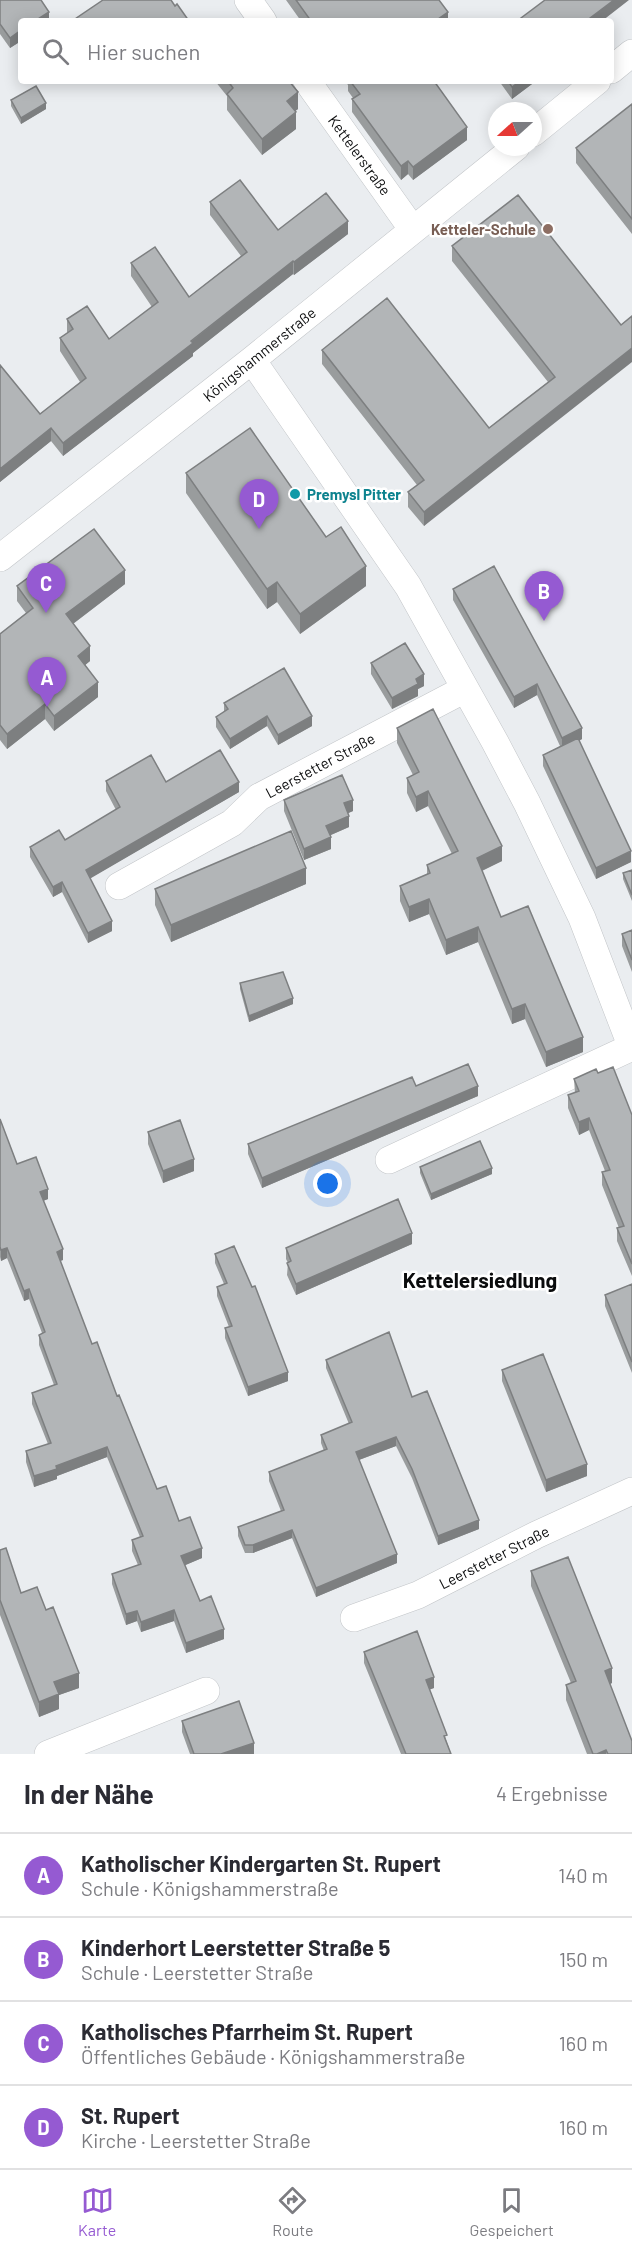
<!DOCTYPE html>
<html lang="de">
<meta charset="utf-8">
<style>
body{margin:0;font-family:Barlow,sans-serif;background:#f2f2f3;color:#2b2b33}
.compass{position:absolute;left:488px;top:102px;width:54px;height:54px;border-radius:50%;background:#fff;box-shadow:0 3px 15px #0003;rotate:249deg}
.you{position:absolute;left:328px;top:1184px;width:21px;height:21px;margin:-15px;border:4px solid #fff;border-radius:50%;background:#1a73e8;box-shadow:0 0 0 9px #1a73e833}
.badge{display:grid;place-items:center;width:39px;height:39px;border-radius:50%;background:#955ad2;color:#fff;font-size:20px;font-weight:700}
.pin{position:absolute;translate:-50% -50px;filter:drop-shadow(0 2px 3px #0008)}
.pin::after{content:'';position:absolute;top:32px;width:21px;height:18px;background:inherit;clip-path:polygon(0 0,100% 0,50% 100%)}
.list{margin:0;padding:0;list-style:none}
h2{display:flex;justify-content:space-between;align-items:center;height:78px;margin:0;padding:0 24px;font-size:26px}
h2 small{font-size:20px;font-weight:400;color:#7c7c81}
.list li{display:grid;grid-template-columns:39px 1fr auto;gap:18px;align-items:center;box-sizing:border-box;height:84px;padding:0 24px;border-top:2px solid #e1e1e2}
.list b{display:block;font-size:22px;white-space:nowrap}
.list p{margin:0;font-size:20px;white-space:nowrap;color:#7c7c81}
.list em{font-size:20px;font-style:normal;color:#7c7c81}
.icon{flex:none;width:33px;height:33px;fill:none;stroke:currentColor;stroke-width:2;stroke-linecap:round;stroke-linejoin:round}
.map{position:relative;flex:none;width:632px;height:1754px;overflow:hidden}
.search{position:absolute;background:#fff;box-shadow:0 3px 15px #0003;left:18px;right:18px;top:18px;height:66px;display:flex;align-items:center;gap:15px;box-sizing:border-box;padding:0 21px;border-radius:6px;color:#7c7c81;font-size:22px}
.sheet{height:414px;background:#fff}
nav{display:flex;justify-content:space-around;align-items:center;box-sizing:border-box;height:84px;border-top:2px solid #e1e1e2;background:#fff;font-size:16px;color:#7c7c81}
nav a{display:grid;justify-items:center;gap:3px}
nav .on{color:#955ad2}
.map>svg:first-child{display:block}
.lines{fill:none;stroke-linecap:round;stroke-linejoin:round}
.street-casing{stroke:#c2c5c8;stroke-width:28}
.street{stroke:#fff;stroke-width:27}
.wall{fill:#999c9d}
.shaded-wall{fill:#7d7f80}
.building{fill:#b2b5b7;stroke:#7d7f80;stroke-width:1.5}
.education-dot{fill:#8d6e63;stroke:#fff;stroke-width:2}
.culture-dot{fill:#0f9aa8;stroke:#fff;stroke-width:2}
.labels{text-anchor:middle;dominant-baseline:central;stroke-width:5;stroke-linejoin:round;paint-order:stroke}
.street-label{font-size:15px;fill:#0b0c0d;stroke:#fff}
.education-label{font-size:15px;font-weight:bold;fill:#785e54;stroke:#fff;text-anchor:end}
.culture-label{font-size:15px;font-weight:bold;fill:#0d838f;stroke:#fff;text-anchor:start}
.district-label{font-size:21px;font-weight:bold;fill:#0b0c0d;stroke:#fff}
</style>
<div class="map">
<svg width="632" height="1754" viewBox="0 0 632 1754">
<rect width="100%" height="100%" fill="#eaedf0"/>
<g class="lines">
<!-- street casing -->
<g class="street-casing">
<path id="street" d="M 248,0 L 263,21
M 611,70 L 632,53
M 307,81 L 413,230
M 533,133 L 597,81
M 252,360 L 408,586 L 495,742 L 527,803 L 582,918 L 632,1048
M 0,558 L 252,360 L 516,147
M 119,886 L 232,823 L 259,797 L 465,689
M 389,1160 L 632,1047
M 354,1618 L 418,1595 L 536,1535 L 632,1491
M 48,1754 L 206,1691"/>
</g>
<!-- street -->
<use href="#street" class="street"/>
</g>
<!-- wall -->
<path class="wall" d="M 0,0 L 49,21 L 21,21 L 21,41 L 10,48 L 0,34 Z
M 286,0 L 439,0 L 448,21 L 301,21 Z
M 215,81 L 289,81 L 298,109 L 295,111 L 296,129 L 262,155 L 227,110 L 227,96 Z
M 345,81 L 434,81 L 467,140 L 413,180 L 408,174 L 401,180 L 352,112 L 352,99 L 353,98 L 348,91 L 348,85 Z
M 499,81 L 536,81 L 512,99 Z
M 11,100 L 46,109 L 21,124 L 11,106 Z
M 632,104 L 632,234 L 576,163 L 576,148 Z
M 210,202 L 278,230 L 348,234 L 294,275 L 293,274 L 193,353 L 193,356 L 63,456 L 51,441 L 0,482 L 0,365 L 40,414 L 80,382 L 60,351 L 60,338 L 67,333 L 67,319 L 109,339 L 152,307 L 131,276 L 131,263 L 189,297 L 241,256 L 210,215 Z
M 452,246 L 621,325 L 424,526 L 408,507 L 408,492 L 417,485 L 322,364 L 322,350 L 489,428 L 548,382 L 452,261 Z
M 186,473 L 326,537 L 366,586 L 300,634 L 277,602 L 267,609 L 186,493 Z
M 494,566 L 582,739 L 579,741 L 631,862 L 596,879 L 543,766 L 543,755 L 560,746 L 537,695 L 514,708 L 453,600 L 453,589 Z
M 125,584 L 73,624 L 90,661 L 85,665 L 98,697 L 54,731 L 45,719 L 7,749 L 0,740 L 0,634 L 26,613 L 17,601 L 17,586 Z
M 371,663 L 424,686 L 418,689 L 418,696 L 392,709 L 371,674 Z
M 224,703 L 312,726 L 278,745 L 267,726 L 230,749 L 216,727 L 216,717 L 224,712 Z
M 397,728 L 502,861 L 482,871 L 501,917 L 583,1052 L 546,1067 L 525,1019 L 512,1024 L 478,942 L 446,955 L 429,914 L 409,922 L 400,901 L 400,886 L 427,875 L 427,865 L 452,854 L 428,806 L 416,812 L 407,793 L 407,778 L 413,775 L 397,743 Z
M 106,781 L 166,782 L 239,792 L 90,878 L 112,931 L 88,943 L 62,892 L 53,897 L 30,857 L 30,847 L 65,840 L 116,810 L 106,791 Z
M 284,800 L 353,811 L 348,813 L 349,827 L 331,835 L 331,849 L 304,860 L 284,811 Z
M 632,870 L 632,901 L 623,879 L 623,873 Z
M 306,884 L 171,942 L 155,905 L 155,889 Z
M 632,930 L 632,972 L 622,946 L 622,934 Z
M 240,983 L 293,1004 L 249,1022 L 240,989 Z
M 598,1073 L 632,1115 L 632,1276 L 617,1241 L 617,1228 L 619,1228 L 602,1185 L 602,1172 L 605,1171 L 589,1130 L 579,1135 L 568,1108 L 568,1095 L 575,1093 L 574,1079 Z
M 416,1086 L 478,1096 L 262,1188 L 248,1154 L 248,1144 Z
M 0,1119 L 17,1164 L 48,1199 L 43,1201 L 63,1260 L 60,1261 L 92,1344 L 117,1396 L 157,1489 L 179,1521 L 202,1558 L 185,1565 L 200,1601 L 224,1639 L 186,1653 L 174,1621 L 141,1632 L 137,1621 L 126,1625 L 112,1584 L 112,1574 L 138,1565 L 132,1551 L 132,1540 L 140,1537 L 107,1457 L 57,1476 L 57,1479 L 34,1487 L 26,1462 L 26,1451 L 48,1444 L 32,1404 L 32,1393 L 54,1385 L 39,1345 L 39,1335 L 42,1333 L 29,1299 L 24,1301 L 7,1258 L 1,1261 L 0,1257 Z
M 148,1132 L 194,1171 L 163,1183 L 148,1144 Z
M 420,1167 L 492,1174 L 431,1200 L 420,1173 Z
M 412,1244 L 296,1295 L 287,1275 L 288,1263 L 286,1259 L 286,1248 Z
M 215,1254 L 288,1381 L 248,1396 L 225,1338 L 225,1328 L 229,1327 L 217,1296 L 217,1287 L 224,1284 L 215,1263 Z
M 632,1284 L 632,1373 L 605,1306 L 605,1295 Z
M 326,1360 L 412,1397 L 479,1529 L 438,1545 L 412,1478 L 396,1446 L 359,1460 L 397,1563 L 316,1597 L 292,1538 L 253,1553 L 245,1553 L 238,1536 L 238,1527 L 281,1511 L 269,1481 L 269,1472 L 324,1451 L 321,1443 L 321,1435 L 349,1424 L 326,1368 Z
M 502,1370 L 587,1476 L 546,1492 L 502,1381 Z
M 0,1550 L 21,1593 L 79,1688 L 59,1695 L 59,1709 L 39,1717 L 0,1615 Z
M 531,1571 L 612,1683 L 610,1684 L 632,1754 L 587,1754 L 566,1700 L 566,1685 L 571,1683 L 531,1586 Z
M 364,1652 L 434,1688 L 429,1689 L 451,1754 L 401,1754 L 364,1663 Z
M 182,1721 L 254,1754 L 190,1754 L 182,1732 Z"/>
<!-- shaded-wall -->
<path class="shaded-wall" d="M 614,0 L 629,0 L 602,21 L 586,21 Z
M 49,12 L 49,21 L 35,21 Z
M 448,12 L 448,21 L 438,21 L 438,19 Z
M 21,30 L 21,41 L 10,48 L 10,38 Z
M 520,81 L 536,81 L 512,99 L 512,87 Z
M 298,92 L 298,109 L 287,117 L 287,101 Z
M 46,103 L 46,109 L 21,124 L 21,118 Z
M 296,112 L 296,129 L 262,155 L 262,139 Z
M 467,127 L 467,140 L 413,180 L 413,167 Z
M 408,161 L 408,174 L 401,180 L 401,166 Z
M 348,221 L 348,234 L 294,275 L 294,262 Z
M 293,261 L 293,274 L 193,353 L 193,356 L 63,456 L 63,443 Z
M 632,348 L 632,362 L 424,526 L 424,512 Z
M 51,428 L 51,441 L 0,482 L 0,469 Z
M 366,566 L 366,586 L 300,634 L 300,614 Z
M 125,570 L 125,584 L 66,629 L 66,614 Z
M 277,582 L 277,602 L 267,609 L 267,589 Z
M 90,646 L 90,661 L 78,671 L 78,656 Z
M 424,674 L 424,686 L 418,689 L 418,696 L 392,709 L 392,698 L 416,679 Z
M 98,682 L 98,697 L 54,731 L 54,716 Z
M 537,684 L 537,695 L 514,708 L 514,697 Z
M 45,704 L 45,719 L 7,749 L 7,734 Z
M 267,716 L 267,726 L 230,749 L 230,739 Z
M 312,716 L 312,726 L 278,745 L 278,735 Z
M 582,728 L 582,739 L 562,749 L 562,738 Z
M 239,782 L 239,792 L 86,881 L 86,870 Z
M 428,791 L 428,806 L 416,812 L 416,797 Z
M 353,800 L 353,811 L 344,815 L 344,803 Z
M 349,816 L 349,827 L 326,837 L 326,826 Z
M 331,837 L 331,849 L 304,860 L 304,849 Z
M 502,846 L 502,861 L 477,873 L 477,858 Z
M 631,851 L 631,862 L 596,879 L 596,868 Z
M 306,868 L 306,884 L 171,942 L 171,925 Z
M 62,882 L 62,892 L 53,897 L 53,887 Z
M 429,899 L 429,914 L 409,922 L 409,907 Z
M 112,921 L 112,931 L 88,943 L 88,933 Z
M 478,927 L 478,942 L 446,955 L 446,940 Z
M 293,998 L 293,1004 L 249,1022 L 249,1016 Z
M 525,1004 L 525,1019 L 512,1024 L 512,1009 Z
M 583,1037 L 583,1052 L 546,1067 L 546,1052 Z
M 478,1086 L 478,1096 L 262,1188 L 262,1178 Z
M 589,1118 L 589,1130 L 579,1135 L 579,1122 Z
M 194,1159 L 194,1171 L 163,1183 L 163,1171 Z
M 492,1168 L 492,1174 L 431,1200 L 431,1194 Z
M 48,1189 L 48,1199 L 40,1202 L 40,1192 Z
M 412,1233 L 412,1244 L 296,1295 L 296,1284 Z
M 7,1248 L 7,1258 L 1,1261 L 1,1250 Z
M 63,1249 L 63,1260 L 57,1262 L 57,1252 Z
M 29,1289 L 29,1299 L 24,1301 L 24,1291 Z
M 288,1372 L 288,1381 L 248,1396 L 248,1387 Z
M 396,1437 L 396,1446 L 356,1461 L 356,1452 Z
M 107,1447 L 107,1457 L 57,1476 L 57,1479 L 34,1487 L 34,1476 L 56,1466 Z
M 587,1464 L 587,1476 L 546,1492 L 546,1480 Z
M 479,1520 L 479,1529 L 438,1545 L 438,1536 Z
M 292,1530 L 292,1538 L 253,1553 L 253,1545 Z
M 202,1548 L 202,1558 L 181,1567 L 181,1556 Z
M 397,1554 L 397,1563 L 316,1597 L 316,1588 Z
M 174,1610 L 174,1621 L 141,1632 L 141,1622 Z
M 137,1611 L 137,1621 L 126,1625 L 126,1614 Z
M 224,1629 L 224,1639 L 186,1653 L 186,1643 Z
M 612,1668 L 612,1683 L 605,1686 L 605,1671 Z
M 79,1673 L 79,1688 L 59,1695 L 59,1709 L 39,1717 L 39,1702 L 54,1682 Z
M 434,1677 L 434,1688 L 426,1691 L 426,1680 Z
M 254,1743 L 254,1754 L 221,1754 Z
M 606,1750 L 606,1754 L 597,1754 Z"/>
<!-- building -->
<path class="building" d="M 0,0 L 41,0 L 49,12 L 35,21 L 21,21 L 21,30 L 10,38 L 0,24 Z
M 103,0 L 171,0 L 175,6 L 177,4 L 189,21 L 72,21 Z
M 296,0 L 439,0 L 448,12 L 438,19 L 440,21 L 311,21 Z
M 545,0 L 614,0 L 586,21 L 517,21 Z
M 228,81 L 289,81 L 298,92 L 287,101 L 296,112 L 262,139 L 227,94 L 233,88 Z
M 350,81 L 434,81 L 467,127 L 413,167 L 408,161 L 401,166 L 352,99 L 360,94 Z
M 508,81 L 520,81 L 512,87 Z
M 36,86 L 46,103 L 21,118 L 11,100 Z
M 632,104 L 632,219 L 576,148 Z
M 240,180 L 278,230 L 326,193 L 348,221 L 294,262 L 293,261 L 191,341 L 193,343 L 63,443 L 51,428 L 0,469 L 0,365 L 40,414 L 86,378 L 60,338 L 73,329 L 67,319 L 87,306 L 109,339 L 158,302 L 131,263 L 155,247 L 189,297 L 247,252 L 210,202 Z
M 518,195 L 621,325 L 632,316 L 632,348 L 424,512 L 408,492 L 424,480 L 322,350 L 387,298 L 489,428 L 555,377 L 452,246 Z
M 250,428 L 326,537 L 341,527 L 366,566 L 300,614 L 277,582 L 267,589 L 186,473 Z
M 94,529 L 125,570 L 66,614 L 90,646 L 78,656 L 98,682 L 54,716 L 45,704 L 7,734 L 0,725 L 0,634 L 33,608 L 17,586 Z
M 494,566 L 582,728 L 562,738 L 537,684 L 514,697 L 453,589 Z
M 405,643 L 424,674 L 416,679 L 418,684 L 392,698 L 371,663 Z
M 284,668 L 312,716 L 278,735 L 267,716 L 230,739 L 216,717 L 228,709 L 224,703 Z
M 433,709 L 502,846 L 477,858 L 501,917 L 528,906 L 583,1037 L 546,1052 L 525,1004 L 512,1009 L 478,927 L 446,940 L 429,899 L 409,907 L 400,886 L 430,873 L 427,865 L 458,851 L 428,791 L 416,797 L 407,778 L 419,772 L 397,728 Z
M 578,738 L 631,851 L 596,868 L 543,755 Z
M 220,750 L 239,782 L 86,870 L 112,921 L 88,933 L 62,882 L 53,887 L 30,847 L 59,830 L 65,840 L 120,807 L 106,781 L 151,755 L 166,782 Z
M 342,775 L 353,800 L 344,803 L 349,816 L 326,826 L 331,837 L 304,849 L 284,800 Z
M 291,831 L 306,868 L 171,925 L 155,889 Z
M 632,870 L 632,895 L 623,873 Z
M 632,930 L 632,960 L 622,934 Z
M 283,972 L 293,998 L 249,1016 L 240,983 Z
M 468,1064 L 478,1086 L 262,1178 L 248,1144 L 412,1077 L 416,1086 Z
M 613,1067 L 632,1115 L 632,1264 L 617,1228 L 624,1226 L 602,1172 L 610,1170 L 589,1118 L 579,1122 L 568,1095 L 579,1091 L 574,1079 L 596,1069 L 598,1073 Z
M 0,1119 L 17,1164 L 36,1157 L 48,1189 L 40,1192 L 63,1249 L 57,1252 L 92,1344 L 97,1342 L 117,1396 L 119,1395 L 157,1489 L 166,1486 L 179,1521 L 190,1517 L 202,1548 L 181,1556 L 200,1601 L 211,1596 L 224,1629 L 186,1643 L 174,1610 L 141,1622 L 137,1611 L 126,1614 L 112,1574 L 141,1564 L 132,1540 L 143,1536 L 107,1447 L 56,1466 L 57,1469 L 34,1476 L 26,1451 L 51,1443 L 32,1393 L 57,1384 L 39,1335 L 45,1332 L 29,1289 L 24,1291 L 7,1248 L 1,1250 L 0,1247 Z
M 180,1120 L 194,1159 L 163,1171 L 148,1132 Z
M 480,1141 L 492,1168 L 431,1194 L 420,1167 Z
M 398,1199 L 412,1233 L 296,1284 L 287,1263 L 291,1261 L 286,1248 Z
M 234,1246 L 252,1287 L 255,1286 L 288,1372 L 248,1387 L 225,1328 L 232,1326 L 217,1287 L 227,1283 L 215,1254 Z
M 632,1284 L 632,1362 L 605,1295 Z
M 389,1332 L 412,1397 L 427,1391 L 479,1520 L 438,1536 L 412,1469 L 396,1437 L 356,1452 L 397,1554 L 316,1588 L 292,1530 L 253,1545 L 245,1545 L 238,1527 L 284,1510 L 269,1472 L 327,1449 L 321,1435 L 352,1422 L 326,1360 Z
M 543,1354 L 587,1464 L 546,1480 L 502,1370 Z
M 6,1548 L 21,1593 L 37,1587 L 46,1610 L 53,1607 L 79,1673 L 54,1682 L 59,1694 L 39,1702 L 0,1600 L 0,1550 Z
M 568,1557 L 612,1668 L 605,1671 L 632,1741 L 632,1754 L 608,1754 L 606,1750 L 597,1754 L 593,1754 L 566,1685 L 576,1681 L 531,1571 Z
M 417,1631 L 434,1677 L 426,1680 L 447,1735 L 444,1736 L 451,1754 L 406,1754 L 364,1652 Z
M 239,1701 L 254,1743 L 221,1754 L 194,1754 L 182,1721 Z"/>
<!-- markers -->
<circle class="education-dot" cx="548" cy="229" r="6"/>
<circle class="culture-dot" cx="295" cy="494" r="6"/>
<g class="labels">
<!-- street labels -->
<g class="street-label">
<text transform="translate(360 155) rotate(54)">Kettelerstraße</text>
<text transform="translate(259 354) rotate(-39)">Königshammerstraße</text>
<text transform="translate(320 765) rotate(-28)">Leerstetter Straße</text>
<text transform="translate(494 1557) rotate(-27)">Leerstetter Straße</text>
</g>
<!-- education labels -->
<g class="education-label">
<text x="536" y="229">Ketteler-Schule</text>
</g>
<!-- culture labels -->
<g class="culture-label">
<text x="307" y="494">Premysl Pitter</text>
</g>
<!-- district labels -->
<g class="district-label">
<text x="480" y="1279">Kettelersiedlung</text>
</g>
</g>
</svg>
<svg class="compass" viewBox="-18 -18 36 36"><path d="M0-13l5 13h-10z" fill="#e53935"/><path d="M0 13l5-13h-10z" fill="#7c7c81"/></svg>
<div class="you"></div>
<div class="pin badge" style="left:47px;top:707px">A</div>
<div class="pin badge" style="left:544px;top:621px">B</div>
<div class="pin badge" style="left:46px;top:613px">C</div>
<div class="pin badge" style="left:259px;top:529px">D</div>
<div class="search"><svg class="icon" aria-label="search" viewBox="0 0 24 24"><circle cx="10" cy="10" r="6"/><path d="M15 15l6 6"/></svg>Hier suchen</div>
</div>
<section class="sheet">
<h2>In der Nähe<small>4 Ergebnisse</small></h2>
<ul class="list">
<li><span class="badge">A</span><div><b>Katholischer Kindergarten St. Rupert</b><p>Schule · Königshammerstraße</p></div><em>140 m</em></li>
<li><span class="badge">B</span><div><b>Kinderhort Leerstetter Straße 5</b><p>Schule · Leerstetter Straße</p></div><em>150 m</em></li>
<li><span class="badge">C</span><div><b>Katholisches Pfarrheim St. Rupert</b><p>Öffentliches Gebäude · Königshammerstraße</p></div><em>160 m</em></li>
<li><span class="badge">D</span><div><b>St. Rupert</b><p>Kirche · Leerstetter Straße</p></div><em>160 m</em></li>
</ul>
</section>
<nav>
<a class="on"><svg class="icon" aria-label="map" viewBox="0 0 24 24"><path d="M3 6l6-2 6 2 6-2v14l-6 2-6-2-6 2zM9 4v14M15 6v14"/></svg>Karte</a>
<a><svg class="icon" aria-label="directions" viewBox="0 0 24 24"><path d="M12 3l9 9-9 9-9-9zM9 14v-3h6M13 9l2 2-2 2"/></svg>Route</a>
<a><svg class="icon" aria-label="saved" viewBox="0 0 24 24"><path d="M7 4h10v16l-5-4-5 4z"/></svg>Gespeichert</a>
</nav>
